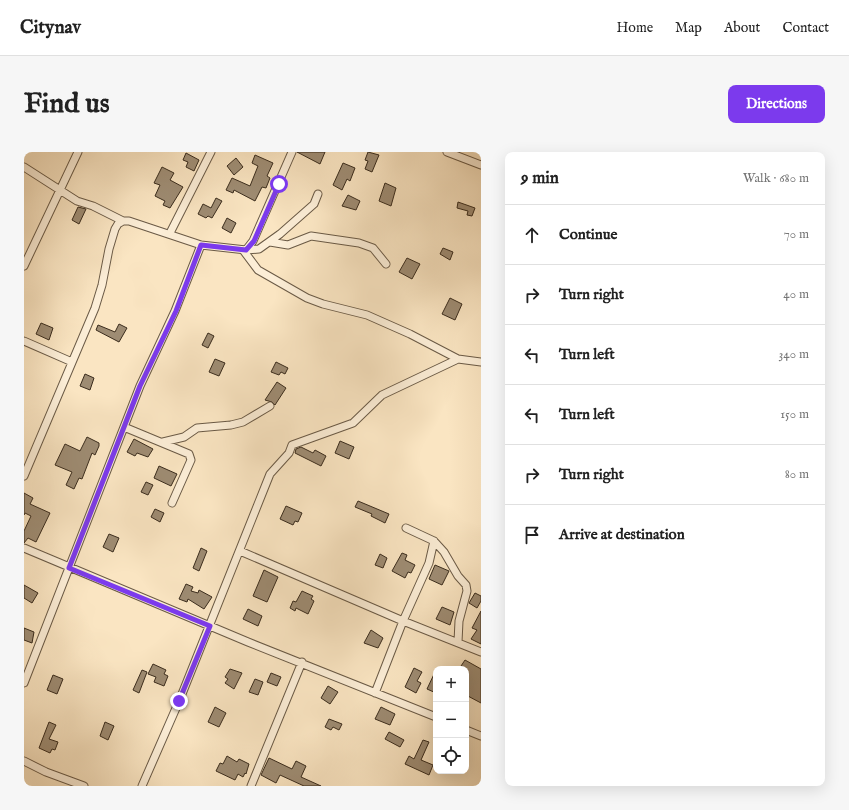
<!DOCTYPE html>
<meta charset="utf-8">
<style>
body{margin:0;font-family:"IM FELL English",serif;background:#f6f6f6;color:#222}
.controls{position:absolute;right:12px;bottom:12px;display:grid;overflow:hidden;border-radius:8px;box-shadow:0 4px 16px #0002}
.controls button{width:36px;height:36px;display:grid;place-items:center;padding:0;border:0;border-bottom:1px solid #e0e0e0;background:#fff;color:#222;font:20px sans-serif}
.stop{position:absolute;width:12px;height:12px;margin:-9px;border:3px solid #7c3aed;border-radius:50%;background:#fff}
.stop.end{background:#7c3aed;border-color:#fff;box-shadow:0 1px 4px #0008}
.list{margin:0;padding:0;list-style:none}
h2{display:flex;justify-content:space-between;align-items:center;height:52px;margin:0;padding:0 16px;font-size:17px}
h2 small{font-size:13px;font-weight:400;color:#767676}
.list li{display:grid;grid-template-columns:26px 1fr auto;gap:12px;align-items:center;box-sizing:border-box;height:60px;padding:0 16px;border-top:1px solid #e0e0e0}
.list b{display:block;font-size:15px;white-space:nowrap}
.list em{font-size:13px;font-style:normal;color:#767676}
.icon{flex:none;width:22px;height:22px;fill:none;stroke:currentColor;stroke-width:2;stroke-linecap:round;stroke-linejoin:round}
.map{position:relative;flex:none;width:457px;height:634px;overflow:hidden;border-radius:8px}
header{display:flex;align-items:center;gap:24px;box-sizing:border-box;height:56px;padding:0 20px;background:#fff;border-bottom:1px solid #e0e0e0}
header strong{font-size:19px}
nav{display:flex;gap:22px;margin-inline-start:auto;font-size:14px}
.intro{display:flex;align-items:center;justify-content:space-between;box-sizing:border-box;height:96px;padding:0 24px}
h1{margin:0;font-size:28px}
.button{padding:10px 18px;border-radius:8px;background:#7c3aed;color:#fff;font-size:14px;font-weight:700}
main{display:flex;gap:24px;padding:0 24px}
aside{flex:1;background:#fff;border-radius:8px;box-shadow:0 4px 16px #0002}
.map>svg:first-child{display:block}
.building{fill:#9e8c73;stroke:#3a2c1d}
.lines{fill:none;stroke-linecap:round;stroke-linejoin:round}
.minor-casing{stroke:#6a5a46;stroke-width:9}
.minor{stroke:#fceed7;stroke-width:7}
.route{stroke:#7c3aed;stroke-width:5}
</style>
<header>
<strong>Citynav</strong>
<nav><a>Home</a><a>Map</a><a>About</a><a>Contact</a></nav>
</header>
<div class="intro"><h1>Find us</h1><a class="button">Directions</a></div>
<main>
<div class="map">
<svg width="457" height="634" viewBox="0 0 457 634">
<rect width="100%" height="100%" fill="#fae5c2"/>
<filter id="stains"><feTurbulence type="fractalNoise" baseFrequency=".005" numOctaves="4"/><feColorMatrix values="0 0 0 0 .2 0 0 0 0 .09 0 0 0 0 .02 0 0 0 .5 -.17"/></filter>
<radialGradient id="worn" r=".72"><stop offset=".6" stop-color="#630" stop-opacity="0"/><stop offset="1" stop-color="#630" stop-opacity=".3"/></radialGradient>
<!-- building -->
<path class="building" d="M 273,0 L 301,0 L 296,12 Z
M 344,0 L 355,3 L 348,20 L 341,17 L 344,9 L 341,8 Z
M 162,1 L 175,8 L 170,19 L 162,15 L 164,10 L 159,8 Z
M 231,3 L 249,11 L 243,24 L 246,26 L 242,36 L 238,35 L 231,49 L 210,38 L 209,41 L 202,38 L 208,26 L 226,34 L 234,14 L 228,11 Z
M 212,6 L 219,15 L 210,23 L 203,14 Z
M 319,11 L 331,16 L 326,29 L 323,27 L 318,38 L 309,33 Z
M 138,15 L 150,21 L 146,28 L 159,35 L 146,56 L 139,53 L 141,49 L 131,44 L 136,33 L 130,31 Z
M 361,31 L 372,36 L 367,54 L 355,49 Z
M 324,43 L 336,49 L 332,58 L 318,54 Z
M 192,46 L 198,49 L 188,66 L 184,64 L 182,66 L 174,62 L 179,52 L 187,56 Z
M 434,50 L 451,56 L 448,64 L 443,63 L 444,59 L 433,56 Z
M 54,55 L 62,57 L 55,72 L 48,68 Z
M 203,66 L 212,71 L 207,81 L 198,76 Z
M 419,96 L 429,100 L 426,108 L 416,102 Z
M 383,106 L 396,112 L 388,127 L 375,120 Z
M 426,146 L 438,152 L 431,168 L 418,162 Z
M 17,171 L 29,176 L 25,188 L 12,182 Z
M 95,172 L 103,176 L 95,190 L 72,178 L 74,173 L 91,180 Z
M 184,181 L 190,184 L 184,196 L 178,193 Z
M 191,207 L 201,211 L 195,224 L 185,220 Z
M 252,210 L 264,216 L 261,222 L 257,220 L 255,223 L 247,220 Z
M 61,222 L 70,226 L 66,238 L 56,234 Z
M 253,230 L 262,236 L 251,253 L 248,250 L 241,248 Z
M 63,285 L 75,291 L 75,294 L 71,303 L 68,301 L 58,327 L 55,326 L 50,337 L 42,333 L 48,320 L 31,313 L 41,292 L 56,299 Z
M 110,287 L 129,297 L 124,305 L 113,301 L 111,304 L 103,300 Z
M 316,289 L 330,295 L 325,307 L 311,301 Z
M 277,295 L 289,301 L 291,298 L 302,304 L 297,314 L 271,301 L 272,297 Z
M 135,314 L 153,322 L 147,334 L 130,326 Z
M 122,330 L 129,333 L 124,343 L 117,340 Z
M 0,341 L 9,346 L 6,352 L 26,361 L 12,390 L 4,386 L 0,391 L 0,379 L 7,364 L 1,361 L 0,363 Z
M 334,349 L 365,362 L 361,371 L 347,364 L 348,362 L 331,355 Z
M 262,354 L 278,361 L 274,370 L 271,369 L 269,373 L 256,367 Z
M 131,357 L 140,361 L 136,370 L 127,365 Z
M 85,382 L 95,386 L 89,400 L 79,395 Z
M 177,396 L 183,399 L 175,419 L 169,416 Z
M 378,401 L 383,403 L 381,408 L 391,413 L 387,421 L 384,420 L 381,426 L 368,419 Z
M 356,402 L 363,406 L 359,416 L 351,413 Z
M 411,413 L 425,419 L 418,433 L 405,427 Z
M 240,418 L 254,425 L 243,450 L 229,444 Z
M 162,432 L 169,435 L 167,439 L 174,441 L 175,438 L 188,445 L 180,457 L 164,447 L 163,450 L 155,447 Z
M 0,433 L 14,441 L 8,451 L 0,446 Z
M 278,439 L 289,444 L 287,447 L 290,449 L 284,462 L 272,456 L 271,459 L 266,456 L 269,449 L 272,450 Z
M 451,441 L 457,444 L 457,449 L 453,456 L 445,451 Z
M 418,455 L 430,460 L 426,473 L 412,467 Z
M 224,457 L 238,464 L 234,474 L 219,467 Z
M 457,459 L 457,492 L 447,487 L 453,478 L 448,476 Z
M 0,476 L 10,480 L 8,491 L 0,488 Z
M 347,478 L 359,486 L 354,496 L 340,491 Z
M 441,508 L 457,517 L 457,551 L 442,543 L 442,517 L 435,517 Z
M 129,512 L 142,518 L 140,522 L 144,524 L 140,534 L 130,530 L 132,525 L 124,522 Z
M 390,516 L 398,520 L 393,529 L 397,531 L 392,541 L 381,535 Z
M 206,517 L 218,521 L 210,537 L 201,531 L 204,527 L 201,525 Z
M 118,518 L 123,520 L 115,541 L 109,538 Z
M 412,518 L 412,541 L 403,537 Z
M 247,521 L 257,525 L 253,534 L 243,530 Z
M 29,523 L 39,527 L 33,542 L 23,538 Z
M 231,527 L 239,530 L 234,543 L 225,540 Z
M 304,534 L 314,540 L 306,552 L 297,546 Z
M 191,555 L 202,561 L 195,575 L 184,570 Z
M 357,555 L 371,562 L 366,573 L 351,567 Z
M 305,567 L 318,572 L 315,578 L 309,575 L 307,578 L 301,575 Z
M 25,570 L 32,573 L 25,587 L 34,590 L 31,598 L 28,597 L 26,601 L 15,596 Z
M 81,570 L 90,574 L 84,588 L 76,584 Z
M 365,580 L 380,588 L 376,595 L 361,587 Z
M 399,588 L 405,590 L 397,608 L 409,613 L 405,623 L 381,612 L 385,604 L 390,607 Z
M 203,604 L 213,610 L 215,607 L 225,612 L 222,622 L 221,621 L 219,625 L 214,622 L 211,628 L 192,619 L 196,611 L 199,612 Z
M 245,606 L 268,617 L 272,609 L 282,614 L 277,625 L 297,634 L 280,634 L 256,623 L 252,631 L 237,623 Z"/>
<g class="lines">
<!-- minor casing -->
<g class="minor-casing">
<path id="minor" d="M 423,0 L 457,13
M 0,15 L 53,49 L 69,54 L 99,69
M 146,81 L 187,0
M 246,90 L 264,93 L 287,84 L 335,91 L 349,96 L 362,112
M 219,98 L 234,118 L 283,146 L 299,152 L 343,163 L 386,182 L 434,207
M 222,98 L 235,97 L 256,82 L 290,52 L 294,42
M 0,114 L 54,0
M 0,189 L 48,210
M 100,275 L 165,302 L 167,308 L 148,351
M 139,290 L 160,285 L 173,276 L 207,273 L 219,270 L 246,254
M 0,324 L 71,156 L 78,133 L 85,97 L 91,77 L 94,72 L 99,69 L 105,69 L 177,93 L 222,98 L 229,89 L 268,0
M 382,376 L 410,389 L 420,400 L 434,424 L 442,433 L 443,439 L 435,469 L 434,490
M 0,396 L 224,490 L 412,565
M 216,399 L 379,469 L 457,500
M 0,531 L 116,234 L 151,159 L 177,93
M 351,541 L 379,469 L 405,411 L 410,389
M 442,578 L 457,584
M 0,609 L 22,620 L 60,634
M 118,634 L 156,547 L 246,322 L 265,301 L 268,293 L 329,271 L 358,243 L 434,207 L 457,210
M 227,634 L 278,510"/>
</g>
<!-- minor -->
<use href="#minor" class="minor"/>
</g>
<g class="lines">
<!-- route -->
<path class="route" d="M 155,549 L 186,474 L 45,416 L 116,234 L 152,159 L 177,93 L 222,98 L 230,89 L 255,32"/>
</g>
<rect width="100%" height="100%" filter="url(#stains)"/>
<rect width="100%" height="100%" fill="url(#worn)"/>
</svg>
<div class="controls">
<button>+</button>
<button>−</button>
<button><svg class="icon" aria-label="locate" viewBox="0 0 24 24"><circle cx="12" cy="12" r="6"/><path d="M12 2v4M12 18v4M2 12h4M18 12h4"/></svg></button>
</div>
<div class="stop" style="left:255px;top:32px"></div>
<div class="stop end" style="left:155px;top:549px"></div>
</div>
<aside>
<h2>9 min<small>Walk · 680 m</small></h2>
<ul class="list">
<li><svg class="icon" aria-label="ahead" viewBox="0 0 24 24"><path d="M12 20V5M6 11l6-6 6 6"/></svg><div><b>Continue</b></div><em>70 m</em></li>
<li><svg class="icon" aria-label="right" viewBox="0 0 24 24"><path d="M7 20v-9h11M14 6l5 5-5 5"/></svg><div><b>Turn right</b></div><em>40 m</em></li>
<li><svg class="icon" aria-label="left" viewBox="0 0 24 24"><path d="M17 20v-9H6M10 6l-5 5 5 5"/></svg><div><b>Turn left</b></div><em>340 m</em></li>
<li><svg class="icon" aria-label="left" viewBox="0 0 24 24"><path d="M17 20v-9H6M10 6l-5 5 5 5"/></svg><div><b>Turn left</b></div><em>150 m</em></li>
<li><svg class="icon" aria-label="right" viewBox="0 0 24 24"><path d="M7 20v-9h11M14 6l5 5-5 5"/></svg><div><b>Turn right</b></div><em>80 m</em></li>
<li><svg class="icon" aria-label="arrive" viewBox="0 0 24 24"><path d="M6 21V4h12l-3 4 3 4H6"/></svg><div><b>Arrive at destination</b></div></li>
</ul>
</aside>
</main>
